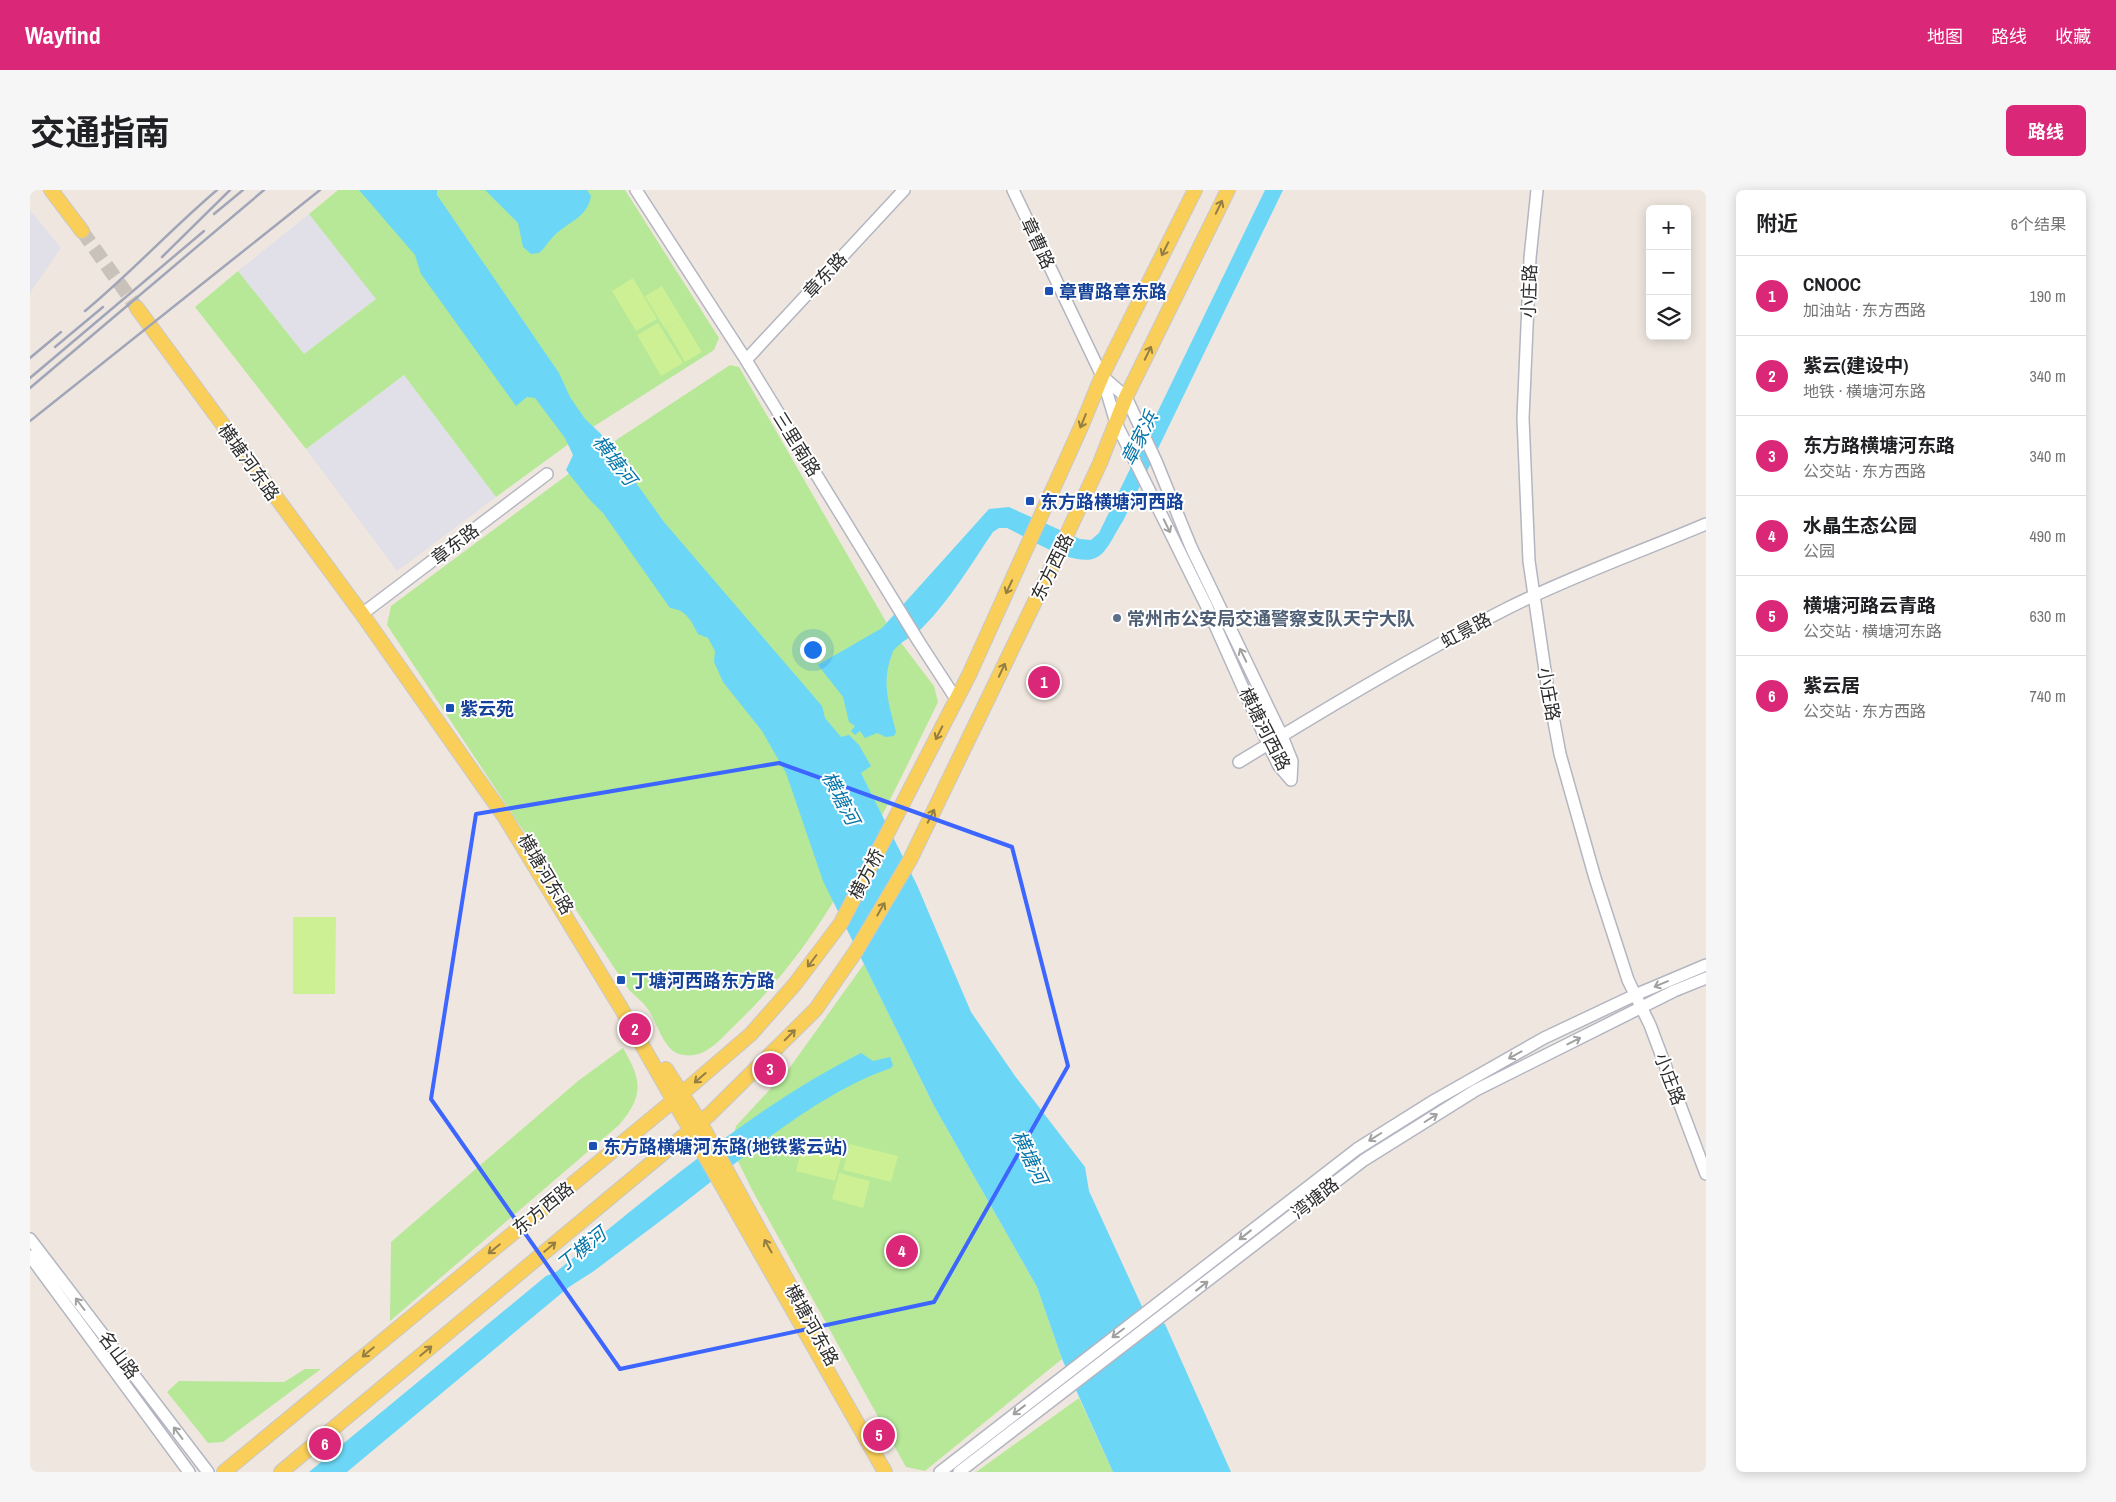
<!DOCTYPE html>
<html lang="zh">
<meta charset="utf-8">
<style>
body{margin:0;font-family:"Archivo Narrow","Noto Sans SC",sans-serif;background:#f6f6f6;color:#202124}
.controls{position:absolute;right:15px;top:15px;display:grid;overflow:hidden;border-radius:8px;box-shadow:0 2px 12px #0003}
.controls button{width:45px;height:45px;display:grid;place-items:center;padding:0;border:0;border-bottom:1px solid #e0e0e0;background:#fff;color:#202124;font:25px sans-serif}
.you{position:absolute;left:782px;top:459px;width:18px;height:18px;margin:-12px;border:4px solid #fff;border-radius:50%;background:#1a73e8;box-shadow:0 0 0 8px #1a73e833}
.badge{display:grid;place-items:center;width:32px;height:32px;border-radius:50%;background:#db2777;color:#fff;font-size:16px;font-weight:700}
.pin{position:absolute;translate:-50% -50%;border:2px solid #fff;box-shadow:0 1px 5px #0006}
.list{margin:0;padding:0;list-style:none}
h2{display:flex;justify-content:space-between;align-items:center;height:65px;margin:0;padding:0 20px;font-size:21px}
h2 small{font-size:16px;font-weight:400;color:#757577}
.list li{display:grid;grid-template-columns:32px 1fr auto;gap:15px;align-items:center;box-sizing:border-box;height:80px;padding:0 20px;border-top:1px solid #e0e0e0}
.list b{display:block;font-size:19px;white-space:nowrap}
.list p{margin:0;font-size:16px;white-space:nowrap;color:#757577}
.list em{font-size:16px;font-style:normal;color:#757577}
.icon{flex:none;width:28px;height:28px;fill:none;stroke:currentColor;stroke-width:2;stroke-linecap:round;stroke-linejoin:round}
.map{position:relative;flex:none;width:1676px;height:1282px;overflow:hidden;border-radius:8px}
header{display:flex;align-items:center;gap:30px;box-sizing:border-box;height:70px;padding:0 25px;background:#db2777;color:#fff}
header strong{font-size:24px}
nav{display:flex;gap:28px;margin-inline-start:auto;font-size:18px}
.intro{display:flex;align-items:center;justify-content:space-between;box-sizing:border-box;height:120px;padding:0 30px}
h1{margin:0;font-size:35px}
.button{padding:12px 22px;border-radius:8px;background:#db2777;color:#fff;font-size:18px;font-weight:700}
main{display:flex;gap:30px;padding:0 30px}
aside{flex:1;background:#fff;border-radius:8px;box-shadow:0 2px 12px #0003}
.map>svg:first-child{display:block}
.industrial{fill:#e1dfe7}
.green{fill:#b6e898}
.pitch{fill:#ccf093}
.water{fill:#6cd6f6}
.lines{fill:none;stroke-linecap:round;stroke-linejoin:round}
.major-tunnel{stroke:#c8c2bb;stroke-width:14;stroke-dasharray:14 7;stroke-linecap:butt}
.minor-casing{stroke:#b3b6c1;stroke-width:14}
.major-casing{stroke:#c8c8c8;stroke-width:16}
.minor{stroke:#fff;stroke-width:11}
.major{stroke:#facf59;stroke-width:14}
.rail{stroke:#a0a5b8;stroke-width:2.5}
.oneway{stroke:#947e43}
.oneway2{stroke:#a0a0a0}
.marked{fill:none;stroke:#3c66ff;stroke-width:4;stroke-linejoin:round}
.transit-dot{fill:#1a4fb4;stroke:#fff;stroke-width:2}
.service-dot{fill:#5c6f8a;stroke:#fff;stroke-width:2}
.labels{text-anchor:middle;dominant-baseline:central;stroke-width:4;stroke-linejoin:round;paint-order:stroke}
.street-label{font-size:18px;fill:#2d2d2d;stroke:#fff}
.transit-label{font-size:18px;font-weight:bold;fill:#164399;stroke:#fff;text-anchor:start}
.service-label{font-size:18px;font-weight:bold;fill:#4e5e75;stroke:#fff;text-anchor:start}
.water-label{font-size:19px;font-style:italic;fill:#0576a9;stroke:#fff}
</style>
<header>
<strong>Wayfind</strong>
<nav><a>地图</a><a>路线</a><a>收藏</a></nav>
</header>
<div class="intro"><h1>交通指南</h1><a class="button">路线</a></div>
<main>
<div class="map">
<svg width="1676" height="1282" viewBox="0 0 1676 1282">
<rect width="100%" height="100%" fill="#efe7df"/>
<!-- industrial -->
<path class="industrial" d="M 0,20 L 31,58 L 0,103 Z
M 279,24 L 347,108 L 274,164 L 208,81 Z
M 374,185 L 466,307 L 367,381 L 276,259 Z"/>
<!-- green -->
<path class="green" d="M 308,0 L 595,0 L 689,148 L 684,160 L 555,242 L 466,307 L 374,185 L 276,259 L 165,117 L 208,81 L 274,164 L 346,109 L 279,24 Z
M 700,175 L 709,177 L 859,437 L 904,496 L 908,512 C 852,626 799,746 706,834 C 689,850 675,871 649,864 C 633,859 627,831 617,818 C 612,811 605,806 599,800 L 357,435 L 361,416 L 568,262 Z
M 834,774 L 904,916 L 1007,1097 L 1032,1169 L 895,1281 L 876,1277 L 721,998 L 704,963 L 702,951 L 706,936 L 758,880 Z
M 593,858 C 612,890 614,906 589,935 L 360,1131 L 361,1052 L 548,891 Z
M 275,1179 L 291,1179 L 193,1252 L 178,1253 L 137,1202 L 149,1191 L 254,1192 Z
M 1049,1208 L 1083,1282 L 946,1282 Z"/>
<!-- pitch -->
<path class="pitch" d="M 603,88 L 627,129 L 606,141 L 582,101 Z
M 632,96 L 652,129 L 635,139 L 615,106 Z
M 652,129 L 672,162 L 655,172 L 636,139 Z
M 628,133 L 653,173 L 631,186 L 607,145 Z
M 263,727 L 306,727 L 305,804 L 263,804 Z
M 773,954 L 812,964 L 805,991 L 766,981 Z
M 820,954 L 868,966 L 861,992 L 813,980 Z
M 809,983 L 840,991 L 833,1018 L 802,1009 Z"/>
<!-- water -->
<path class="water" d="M 329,0 L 407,0 L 407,5 L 529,183 L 540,207 L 555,229 L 571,244 L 634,332 L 792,516 L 795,528 L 811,547 L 819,545 L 829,555 L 841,576 L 831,583 L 887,695 L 941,822 L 985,886 L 1055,977 L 1059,1001 L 1115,1123 L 1135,1134 L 1201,1282 L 1083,1282 L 1032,1169 L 1007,1097 L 904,916 L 793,691 L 756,583 L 732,541 L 693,492 L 684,472 L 685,461 L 678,448 L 668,444 C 661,431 657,420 640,418 L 573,323 L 560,310 L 536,280 L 543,265 L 535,248 L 505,208 L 497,207 L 486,216 L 391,84 L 385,65 Z
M 455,0 L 557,0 L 561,6 C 557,29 536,32 522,48 C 517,53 514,59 509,63 L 501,64 L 493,57 L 488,33 Z
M 1235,0 L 1253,0 L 1093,331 C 1086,341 1079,359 1069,366 C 1048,381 998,348 977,338 L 969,338 L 963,342 C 941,374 921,409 893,437 C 885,446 866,453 862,464 C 851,494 859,514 866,542 L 864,546 L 856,547 L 847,543 L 835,548 L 830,541 L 825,545 L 821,541 L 825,536 L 819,532 L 813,507 L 788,475 L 852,438 L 959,319 L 979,317 L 1050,349 L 1061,350 L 1069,343 Z
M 831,863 L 843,871 L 860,867 L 863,875 L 861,878 C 795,901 737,949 682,991 C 643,1022 603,1051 564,1081 L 539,1097 L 317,1282 L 279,1282 L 516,1086 L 526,1082 C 620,1006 723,917 831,863 Z"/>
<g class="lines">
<!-- major-tunnel -->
<path class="major-tunnel" d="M 52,41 L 107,118"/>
<!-- minor casing -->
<g class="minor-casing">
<path id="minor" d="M 606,0 L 716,170 L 889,452 L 926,509
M 983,0 L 1072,186 L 1086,233 L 1176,415 L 1238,554 L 1249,576 L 1261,590
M 1507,0 L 1500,68 L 1493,228 L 1499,371 L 1517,494 L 1530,564 L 1565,688 L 1598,790 L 1620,835 L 1676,984
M 716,170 L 874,0
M 1072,186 L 1096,207 L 1126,271 L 1161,357 L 1252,546 L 1262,571 L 1261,590
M 332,424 L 517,284
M 1209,572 C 1297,518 1385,465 1478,418 C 1542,386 1610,362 1676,334
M 0,1049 L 178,1282
M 0,1066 L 159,1282
M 910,1282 L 1327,959 L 1405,910 L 1514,848 L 1605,805 L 1676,775
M 929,1282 L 1334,970 L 1446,900 L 1644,801 L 1676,788"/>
</g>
<!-- major casing -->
<g class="major-casing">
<path id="major" d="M 21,0 L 52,41
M 107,118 L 332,424 L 476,629 L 591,818 L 855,1282
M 636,879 L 670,932 L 786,1143
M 194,1282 L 649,906 L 721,844 L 765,794 L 811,733 L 939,485 L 1051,237 L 1072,186 L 1165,0
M 251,1282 L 680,924 L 786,819 L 826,761 L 880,670 L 1025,370 L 1070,273 L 1096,207 L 1198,0"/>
</g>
<!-- minor -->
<use href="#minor" class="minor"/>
<!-- major -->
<use href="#major" class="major"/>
<!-- rail -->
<path class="rail" d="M 184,24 L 213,0
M 132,67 L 200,0
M 55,121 C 101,83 141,39 187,0
M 25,157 L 73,117
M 0,168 L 31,142
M 0,188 L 174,41
M 0,198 L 234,0
M 0,231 L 290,0"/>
</g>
<!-- one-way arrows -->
<defs><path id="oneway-shaft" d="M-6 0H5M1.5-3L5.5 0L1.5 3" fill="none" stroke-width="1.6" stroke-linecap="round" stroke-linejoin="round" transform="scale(1.25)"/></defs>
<g class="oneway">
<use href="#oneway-shaft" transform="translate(1189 17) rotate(-64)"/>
<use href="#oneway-shaft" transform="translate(1135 59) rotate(117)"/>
<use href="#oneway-shaft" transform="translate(1118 163) rotate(-64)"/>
<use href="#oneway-shaft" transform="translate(1053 231) rotate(112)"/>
<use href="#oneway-shaft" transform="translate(979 397) rotate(115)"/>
<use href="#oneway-shaft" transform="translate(972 480) rotate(-65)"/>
<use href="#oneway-shaft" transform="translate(909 543) rotate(117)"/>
<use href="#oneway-shaft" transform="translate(901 626) rotate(-63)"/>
<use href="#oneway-shaft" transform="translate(851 719) rotate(-60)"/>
<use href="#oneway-shaft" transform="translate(782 771) rotate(127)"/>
<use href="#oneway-shaft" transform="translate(760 845) rotate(-45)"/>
<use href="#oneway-shaft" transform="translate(670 888) rotate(139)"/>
<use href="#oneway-shaft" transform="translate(738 1056) rotate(-119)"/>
<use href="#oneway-shaft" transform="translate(520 1057) rotate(-40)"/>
<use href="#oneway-shaft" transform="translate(464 1059) rotate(141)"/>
<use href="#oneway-shaft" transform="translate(396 1161) rotate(-40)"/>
<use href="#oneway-shaft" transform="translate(338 1162) rotate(140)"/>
</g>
<g class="oneway2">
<use href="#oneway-shaft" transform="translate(1137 336) rotate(64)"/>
<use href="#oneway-shaft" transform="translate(1213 465) rotate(-116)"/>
<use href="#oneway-shaft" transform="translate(1631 794) rotate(157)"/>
<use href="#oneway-shaft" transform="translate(1544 851) rotate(-27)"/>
<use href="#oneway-shaft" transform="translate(1485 865) rotate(151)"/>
<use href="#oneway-shaft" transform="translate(1401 928) rotate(-32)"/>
<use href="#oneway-shaft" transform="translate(1345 947) rotate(148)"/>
<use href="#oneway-shaft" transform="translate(1215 1045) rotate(142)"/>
<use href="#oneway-shaft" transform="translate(1172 1096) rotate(-38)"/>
<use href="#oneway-shaft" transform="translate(50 1114) rotate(-127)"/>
<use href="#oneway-shaft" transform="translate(1088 1143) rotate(143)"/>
<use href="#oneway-shaft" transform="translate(989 1220) rotate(142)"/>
<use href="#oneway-shaft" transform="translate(148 1243) rotate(-127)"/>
</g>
<!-- marked area -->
<path class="marked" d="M 749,573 L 982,657 L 1038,876 L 904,1112 L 590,1179 L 401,909 L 446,624 Z"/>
<!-- markers -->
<g class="transit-dot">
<rect x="1014" y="96" width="10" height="10" rx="2.5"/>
<rect x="995" y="306" width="10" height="10" rx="2.5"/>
<rect x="415" y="513" width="10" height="10" rx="2.5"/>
<rect x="586" y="785" width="10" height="10" rx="2.5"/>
<rect x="558" y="951" width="10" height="10" rx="2.5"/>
</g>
<circle class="service-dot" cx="1087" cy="428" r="5"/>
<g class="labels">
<!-- street labels -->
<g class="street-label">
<text transform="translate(1008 53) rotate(65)">章曹路</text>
<text transform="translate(795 85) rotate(-47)">章东路</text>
<text transform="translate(1499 101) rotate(-88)">小庄路</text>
<text transform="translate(767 254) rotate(58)">三里南路</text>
<text transform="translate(219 272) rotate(54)">横塘河东路</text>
<text transform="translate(425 354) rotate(-37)">章东路</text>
<text transform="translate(1022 377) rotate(-64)">东方西路</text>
<text transform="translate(1436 440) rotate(-28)">虹景路</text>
<text transform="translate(1519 504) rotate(80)">小庄路</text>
<text transform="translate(1235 539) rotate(63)">横塘河西路</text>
<text transform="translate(516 684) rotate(59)">横塘河东路</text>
<text transform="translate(836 684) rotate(-63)">横方桥</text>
<text transform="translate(1640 889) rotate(69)">小庄路</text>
<text transform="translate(1285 1008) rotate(-38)">湾塘路</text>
<text transform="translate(513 1018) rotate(-39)">东方西路</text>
<text transform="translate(782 1135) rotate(61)">横塘河东路</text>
<text transform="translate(89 1165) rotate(53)">名山路</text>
</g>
<!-- transit labels -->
<g class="transit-label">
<text x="1029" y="101">章曹路章东路</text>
<text x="1010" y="311">东方路横塘河西路</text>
<text x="430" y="518">紫云苑</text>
<text x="601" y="790">丁塘河西路东方路</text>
<text x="573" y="956">东方路横塘河东路(地铁紫云站)</text>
</g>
<!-- service labels -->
<g class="service-label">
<text x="1097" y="428">常州市公安局交通警察支队天宁大队</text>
</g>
<!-- water labels -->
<g class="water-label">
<text transform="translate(1109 248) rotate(-63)">章家浜</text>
<text transform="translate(585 270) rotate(52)">横塘河</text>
<text transform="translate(811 608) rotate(62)">横塘河</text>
<text transform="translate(1000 967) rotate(64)">横塘河</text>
<text transform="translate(551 1059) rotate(-39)">丁横河</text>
</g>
</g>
</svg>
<div class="controls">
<button>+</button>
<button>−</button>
<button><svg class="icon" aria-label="layers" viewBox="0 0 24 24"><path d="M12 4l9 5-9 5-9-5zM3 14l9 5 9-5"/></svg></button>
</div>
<div class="you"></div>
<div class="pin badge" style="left:1014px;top:492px">1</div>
<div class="pin badge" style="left:605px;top:839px">2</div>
<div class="pin badge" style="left:740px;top:879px">3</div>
<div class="pin badge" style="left:872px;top:1061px">4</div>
<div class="pin badge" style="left:849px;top:1245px">5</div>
<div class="pin badge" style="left:295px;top:1254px">6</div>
</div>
<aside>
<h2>附近<small>6个结果</small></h2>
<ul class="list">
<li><span class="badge">1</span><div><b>CNOOC</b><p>加油站 · 东方西路</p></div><em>190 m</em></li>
<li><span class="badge">2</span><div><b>紫云(建设中)</b><p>地铁 · 横塘河东路</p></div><em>340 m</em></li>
<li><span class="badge">3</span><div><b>东方路横塘河东路</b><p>公交站 · 东方西路</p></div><em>340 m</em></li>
<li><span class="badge">4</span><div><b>水晶生态公园</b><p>公园</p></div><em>490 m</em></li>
<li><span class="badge">5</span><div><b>横塘河路云青路</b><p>公交站 · 横塘河东路</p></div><em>630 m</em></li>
<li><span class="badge">6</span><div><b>紫云居</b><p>公交站 · 东方西路</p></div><em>740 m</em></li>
</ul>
</aside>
</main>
